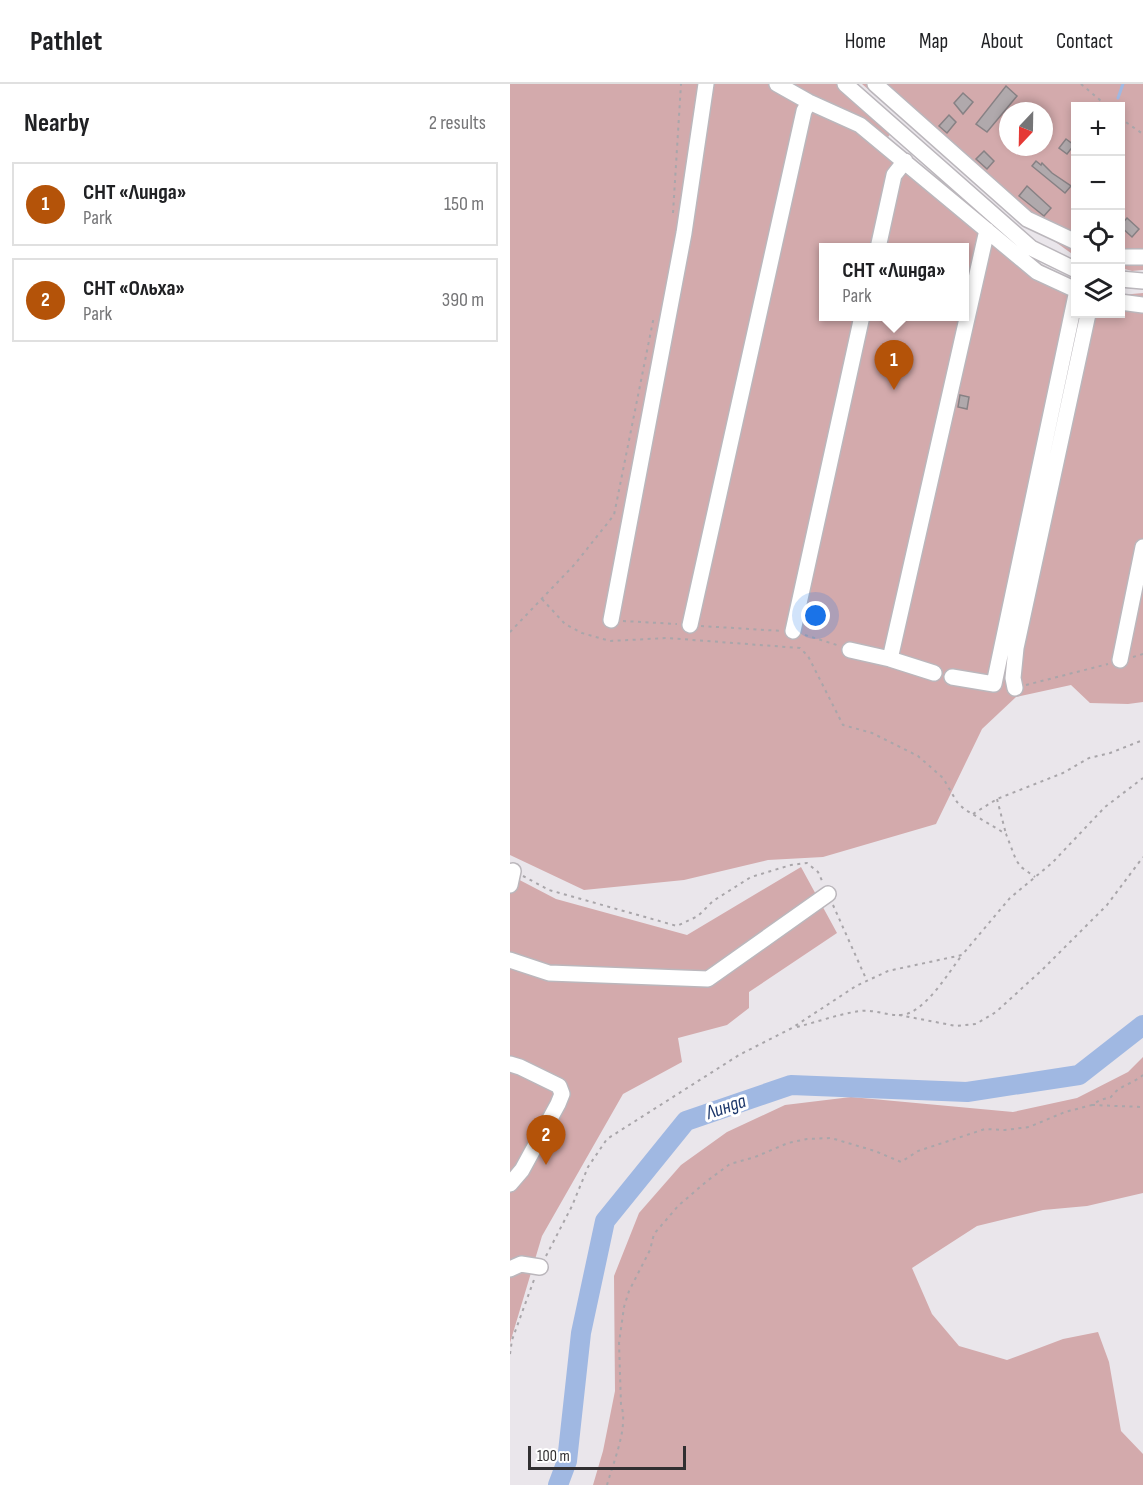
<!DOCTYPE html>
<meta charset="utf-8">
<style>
body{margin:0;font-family:"Sofia Sans Condensed",sans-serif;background:#f6f6f6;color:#202124}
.controls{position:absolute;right:18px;top:18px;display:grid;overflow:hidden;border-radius:0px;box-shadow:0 3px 9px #0003}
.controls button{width:54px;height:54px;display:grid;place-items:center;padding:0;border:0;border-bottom:2px solid #e0e0e0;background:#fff;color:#202124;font:30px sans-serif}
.compass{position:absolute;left:489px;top:18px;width:54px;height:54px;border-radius:50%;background:#fff;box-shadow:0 3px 9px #0003;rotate:202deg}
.scale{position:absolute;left:18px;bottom:15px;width:158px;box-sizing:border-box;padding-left:6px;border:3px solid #312f31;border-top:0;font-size:16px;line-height:21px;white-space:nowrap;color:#312f31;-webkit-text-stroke:4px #fff;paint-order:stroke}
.you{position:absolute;left:306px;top:532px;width:21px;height:21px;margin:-15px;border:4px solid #fff;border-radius:50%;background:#1a73e8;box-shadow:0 0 0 9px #1a73e833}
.badge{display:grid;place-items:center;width:39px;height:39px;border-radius:50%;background:#b45309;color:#fff;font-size:20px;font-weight:700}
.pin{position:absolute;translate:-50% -50px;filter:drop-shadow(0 2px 3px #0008)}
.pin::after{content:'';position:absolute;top:32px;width:21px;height:18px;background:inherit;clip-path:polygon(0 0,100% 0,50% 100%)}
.popup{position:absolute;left:309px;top:159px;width:150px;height:78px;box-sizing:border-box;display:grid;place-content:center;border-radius:0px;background:#fff;filter:drop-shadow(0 2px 4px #0005);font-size:20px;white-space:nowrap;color:#757577}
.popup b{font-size:22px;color:#202124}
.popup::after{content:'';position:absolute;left:50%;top:100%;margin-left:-12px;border:12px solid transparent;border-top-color:#fff}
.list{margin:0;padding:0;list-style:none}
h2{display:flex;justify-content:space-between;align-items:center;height:78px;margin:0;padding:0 24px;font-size:26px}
h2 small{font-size:20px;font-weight:400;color:#757577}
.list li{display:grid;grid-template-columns:39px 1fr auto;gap:18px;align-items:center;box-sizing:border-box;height:84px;margin:0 12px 12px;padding:0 12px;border:2px solid #e0e0e0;border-radius:0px}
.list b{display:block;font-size:22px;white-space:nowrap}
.list p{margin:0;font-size:20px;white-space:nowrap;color:#757577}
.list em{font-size:20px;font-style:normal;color:#757577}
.icon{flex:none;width:33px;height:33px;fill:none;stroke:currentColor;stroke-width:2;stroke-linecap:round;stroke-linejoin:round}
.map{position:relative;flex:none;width:633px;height:1401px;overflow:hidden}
header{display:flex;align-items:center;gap:36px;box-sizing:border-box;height:84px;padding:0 30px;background:#fff;border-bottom:2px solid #e0e0e0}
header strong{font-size:28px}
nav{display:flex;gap:33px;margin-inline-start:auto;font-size:21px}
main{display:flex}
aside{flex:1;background:#fff}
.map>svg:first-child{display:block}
.green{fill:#d3aaac;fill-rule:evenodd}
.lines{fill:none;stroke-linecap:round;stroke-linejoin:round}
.stream{stroke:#a0b8e2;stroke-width:3}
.river{stroke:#a0b8e2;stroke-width:20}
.building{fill:#b0a9ac;stroke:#878184;stroke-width:1.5}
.minor-casing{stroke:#bbb7bc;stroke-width:18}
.path{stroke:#a9a6aa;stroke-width:2;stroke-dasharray:3 4.5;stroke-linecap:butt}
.minor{stroke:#fff;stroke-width:15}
.labels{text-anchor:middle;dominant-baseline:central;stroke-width:6;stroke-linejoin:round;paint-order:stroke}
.water-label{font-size:20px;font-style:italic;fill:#1c376b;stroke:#fff}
</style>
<header>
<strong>Pathlet</strong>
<nav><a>Home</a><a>Map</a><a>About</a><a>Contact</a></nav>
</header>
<main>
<aside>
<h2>Nearby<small>2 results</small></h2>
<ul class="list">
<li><span class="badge">1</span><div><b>СНТ «Линда»</b><p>Park</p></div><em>150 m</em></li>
<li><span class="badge">2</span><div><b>СНТ «Ольха»</b><p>Park</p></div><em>390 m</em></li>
</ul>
</aside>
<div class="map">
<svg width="633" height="1401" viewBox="0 0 633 1401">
<rect width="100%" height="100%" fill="#eae6eb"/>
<!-- green -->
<path class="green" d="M 0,0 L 331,0 L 383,47 L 378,53 L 499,160 L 553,194 L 566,230 L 610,230 L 611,211 L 633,209 L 633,618 L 618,620 L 580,619 L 561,601 L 506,613 L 472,645 L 426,740 L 313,773 L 258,776 L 174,796 L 74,806 L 0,771 ZM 314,164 L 454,164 L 454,232 L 314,232 Z
M 352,0 L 633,0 L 633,186 L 622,187 L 611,184 L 610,22 L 566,22 L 565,172 L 483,113 ZM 498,27 L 534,27 L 534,63 L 498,63 Z
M 291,783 L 327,849 L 239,908 L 239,924 L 217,941 L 168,954 L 172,978 L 113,1010 L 32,1152 L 0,1259 L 0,791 L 46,815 L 177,851 Z
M 633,973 L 633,1109 L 577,1122 L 533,1126 L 467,1142 L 402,1184 L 422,1230 L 449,1262 L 497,1276 L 553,1255 L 588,1248 L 599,1278 L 611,1347 L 633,1370 L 633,1401 L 83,1401 L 93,1367 L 105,1307 L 104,1192 L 129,1129 L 171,1081 L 217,1048 L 275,1021 L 341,1013 L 503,1028 L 567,1014 L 618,988 Z"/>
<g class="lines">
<!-- stream -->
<path class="stream" d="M 608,14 L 613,0"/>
<!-- river -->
<path class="river" d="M 48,1401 L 57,1377 L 71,1249 L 95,1137 L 176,1037 L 281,1001 L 457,1008 L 569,991 L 633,941"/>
</g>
<!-- building -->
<path class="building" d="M 496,2 L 507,12 L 477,48 L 466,40 Z
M 453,9 L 463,18 L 453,30 L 444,19 Z
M 439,31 L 446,38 L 437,49 L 429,42 Z
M 556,55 L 564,61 L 557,70 L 549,64 Z
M 474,67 L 484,77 L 477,85 L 466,75 Z
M 526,77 L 531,81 L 532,79 L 542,89 L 561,102 L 555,109 L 522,82 Z
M 517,102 L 541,124 L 534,132 L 509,112 Z
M 617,134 L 629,145 L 622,153 L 610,142 Z
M 450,311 L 459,313 L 457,325 L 448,323 Z"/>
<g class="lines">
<!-- minor casing -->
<g class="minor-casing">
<path id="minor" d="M 267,0 L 299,18 L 350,41 L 527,188 L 566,206
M 335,0 L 521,164 L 566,186
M 365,0 L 517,135 L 566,158
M 368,164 L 384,91 L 395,77
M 610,173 L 633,173
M 610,195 L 633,197
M 610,218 L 633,221
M 101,536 L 174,149 L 196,0
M 180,541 L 294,27 L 299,18
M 283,547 L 352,232
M 340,566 L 380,575 L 424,589
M 380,575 L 477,146
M 610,576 L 633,463
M 442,593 L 484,600 L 566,211
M 505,604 L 503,594 L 506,564 L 578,230
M 0,801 L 3,787
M 0,876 L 39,889 L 198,895 L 318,810
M 0,980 L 10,983 L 49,1002 L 52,1010 L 48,1020 L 12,1086 L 0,1100
M 0,1185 L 11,1180 L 30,1183"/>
</g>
<!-- path -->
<path class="path" d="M 571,0 L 597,22
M 610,34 L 633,50
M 163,129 L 171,0
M 32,515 L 55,540 L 72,549 L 100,557 L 157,554 L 290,564 L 298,572 L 333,641 L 362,649 L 408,672 L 433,694 L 447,718 L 454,725 L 496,750 L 506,776 L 511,783 L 525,793
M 113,537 L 167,540
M 191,542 L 272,547
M 0,548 L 65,480 L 104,431 L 144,232
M 295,551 L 330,562
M 623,573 L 633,570
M 516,601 L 598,580
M 487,715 L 496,750
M 463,730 L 487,715 L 553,689 L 579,674 L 600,669 L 633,656
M 13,792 L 39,806 L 167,842 L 188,832 L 203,817 L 241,793 L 281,781 L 297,779 L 308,788 L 313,799
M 323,821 L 357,897
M 389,931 L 446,942 L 466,940 L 486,928 L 533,885 L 597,821 L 633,773
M 287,943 C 307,938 329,930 350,927 C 364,925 377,932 391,931 C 414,930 439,888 452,871
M 582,1021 L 633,1023
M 36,1172 L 62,1122 L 78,1083 L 97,1055 L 229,971 L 282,944 L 346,902 L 378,887 L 452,871 L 500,814 L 542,779 L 595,723 L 633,694
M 0,1270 L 2,1256 L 25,1193
M 97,1401 C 103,1379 119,1342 111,1321 L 109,1259 L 114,1223 L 119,1207 L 140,1166 L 144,1150 L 168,1122 L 197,1097 L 220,1080 L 245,1073 L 278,1059 L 297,1055 L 321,1054 L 365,1067 L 391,1078 L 408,1067 L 475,1045 L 495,1046 L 519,1043 L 555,1028 L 582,1021 L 590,1016 L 601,1013 C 609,1001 623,1000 633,991"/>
<!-- minor -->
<use href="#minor" class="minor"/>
</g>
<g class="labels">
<!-- water labels -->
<g class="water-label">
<text transform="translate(216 1023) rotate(-19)">Линда</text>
</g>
</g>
</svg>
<div class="controls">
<button>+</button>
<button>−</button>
<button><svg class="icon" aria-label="locate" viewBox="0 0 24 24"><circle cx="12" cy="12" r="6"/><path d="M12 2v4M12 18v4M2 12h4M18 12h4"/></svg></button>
<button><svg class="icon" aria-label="layers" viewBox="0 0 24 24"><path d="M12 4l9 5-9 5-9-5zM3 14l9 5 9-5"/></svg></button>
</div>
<svg class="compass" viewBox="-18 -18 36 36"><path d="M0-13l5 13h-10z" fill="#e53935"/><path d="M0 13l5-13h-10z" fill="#757577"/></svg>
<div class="scale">100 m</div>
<div class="you"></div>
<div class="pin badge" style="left:384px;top:306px">1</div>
<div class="popup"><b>СНТ «Линда»</b>Park</div>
<div class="pin badge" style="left:36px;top:1081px">2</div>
</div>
</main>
